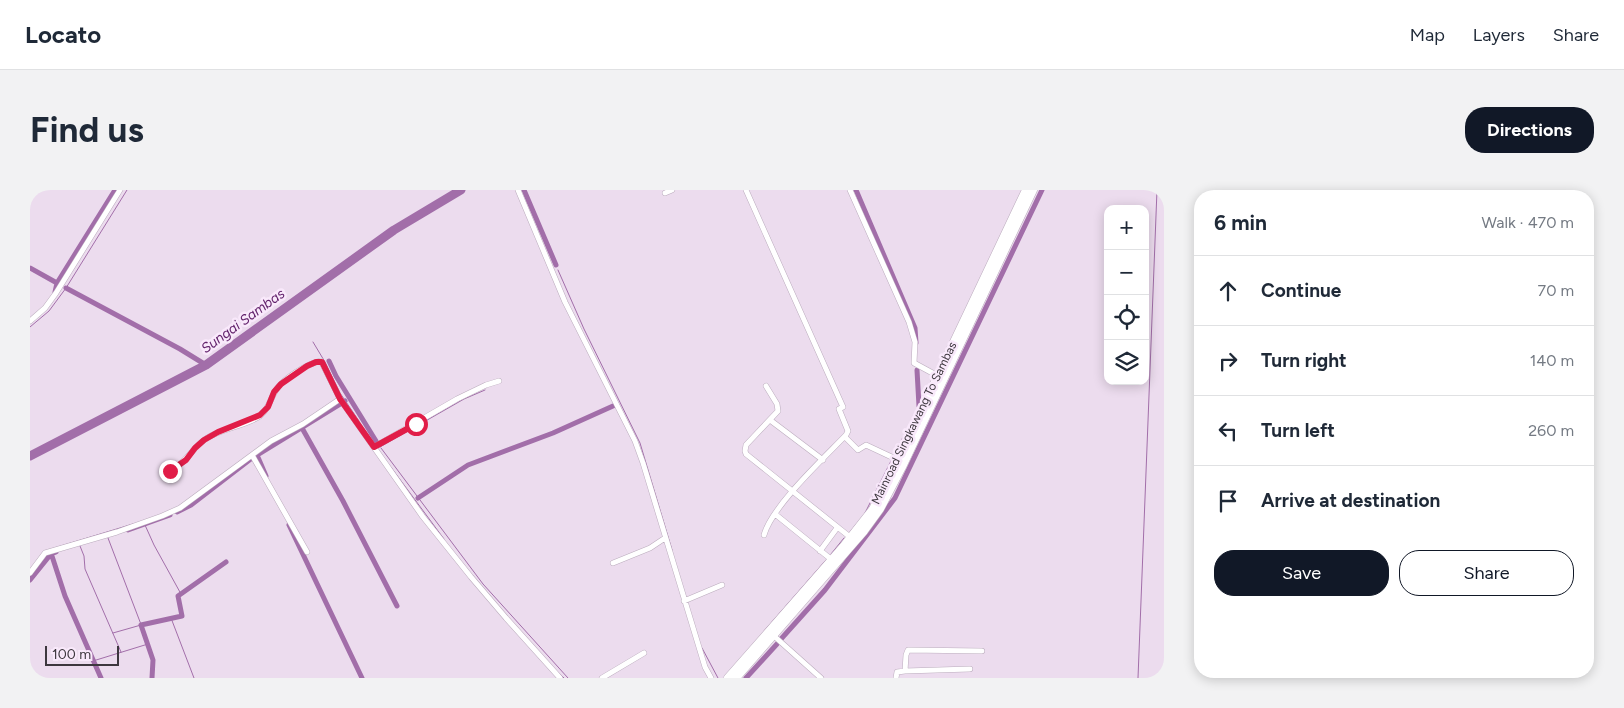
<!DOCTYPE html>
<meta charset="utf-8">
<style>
body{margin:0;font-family:Figtree,sans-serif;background:#f2f2f3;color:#1f2937}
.controls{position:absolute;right:15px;top:15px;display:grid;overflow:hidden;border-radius:10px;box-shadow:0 2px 12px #0003}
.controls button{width:45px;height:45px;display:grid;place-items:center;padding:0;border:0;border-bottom:1px solid #e0e1e3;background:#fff;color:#1f2937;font:25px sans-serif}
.scale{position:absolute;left:15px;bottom:12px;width:74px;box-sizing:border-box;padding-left:5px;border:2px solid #3d373e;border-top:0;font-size:14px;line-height:18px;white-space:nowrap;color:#3d373e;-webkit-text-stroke:4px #f9e9fb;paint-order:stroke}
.stop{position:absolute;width:15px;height:15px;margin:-11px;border:4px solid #e11d48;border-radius:50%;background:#fff}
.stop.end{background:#e11d48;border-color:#fff;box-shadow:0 1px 5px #0008}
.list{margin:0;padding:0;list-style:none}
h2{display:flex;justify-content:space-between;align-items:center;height:65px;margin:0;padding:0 20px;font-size:21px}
h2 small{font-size:16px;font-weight:400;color:#747a83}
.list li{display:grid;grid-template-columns:32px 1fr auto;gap:15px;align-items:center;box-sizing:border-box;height:70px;padding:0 20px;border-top:1px solid #e0e1e3}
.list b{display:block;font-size:19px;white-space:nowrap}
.list em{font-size:16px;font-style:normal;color:#747a83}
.actions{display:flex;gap:10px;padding:15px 20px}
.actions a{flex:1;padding:11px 0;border:1px solid #111827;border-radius:20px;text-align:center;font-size:18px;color:#111827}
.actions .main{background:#111827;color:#fff}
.icon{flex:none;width:28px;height:28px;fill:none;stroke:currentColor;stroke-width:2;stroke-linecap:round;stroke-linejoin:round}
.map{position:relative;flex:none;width:1134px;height:488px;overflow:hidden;border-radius:20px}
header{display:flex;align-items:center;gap:30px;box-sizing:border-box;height:70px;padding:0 25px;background:#fff;border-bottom:1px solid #e0e1e3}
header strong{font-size:24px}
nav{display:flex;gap:28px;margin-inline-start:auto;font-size:18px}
.intro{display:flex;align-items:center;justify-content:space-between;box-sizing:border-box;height:120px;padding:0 30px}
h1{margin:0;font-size:35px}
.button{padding:12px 22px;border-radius:20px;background:#111827;color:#fff;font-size:18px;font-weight:700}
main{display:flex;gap:30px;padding:0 30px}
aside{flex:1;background:#fff;border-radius:20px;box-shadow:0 2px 12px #0003}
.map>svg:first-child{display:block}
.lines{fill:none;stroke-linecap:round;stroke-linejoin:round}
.stream{stroke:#a26ea9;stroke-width:1}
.canal{stroke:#a26ea9;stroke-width:5}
.river{stroke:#a26ea9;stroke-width:9}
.minor-casing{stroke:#bbacbd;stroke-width:6}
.highway-casing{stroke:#bbacbd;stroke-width:9}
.minor{stroke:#fff;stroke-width:5}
.highway{stroke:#fff;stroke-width:8}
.route{stroke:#e11d48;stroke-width:6}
.labels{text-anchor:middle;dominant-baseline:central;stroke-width:5;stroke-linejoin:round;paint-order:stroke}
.street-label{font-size:12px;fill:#3d373e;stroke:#f9e9fb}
.water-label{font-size:14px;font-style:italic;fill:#63236c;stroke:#f9e9fb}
</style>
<header>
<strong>Locato</strong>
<nav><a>Map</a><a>Layers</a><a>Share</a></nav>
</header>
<div class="intro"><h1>Find us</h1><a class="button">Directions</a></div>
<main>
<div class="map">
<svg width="1134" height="488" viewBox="0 0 1134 488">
<rect width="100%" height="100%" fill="#ecdcee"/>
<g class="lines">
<!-- stream -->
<path class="stream" d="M 528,80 L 554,139 L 610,253 L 642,360
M 0,137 L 19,121 L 36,98 L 97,0
M 283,152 L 295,172 L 310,203 L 329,231
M 350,257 L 434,209 L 455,200
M 351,258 L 453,394 L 538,488
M 864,265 L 903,188
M 360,276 L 414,349
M 835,323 L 862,269
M 115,335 L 124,355 L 151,404
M 820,342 L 828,332
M 78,348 L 112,437
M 50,356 L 54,366 L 55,379 L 91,462
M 18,360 L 103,334
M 801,364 L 814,348
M 141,428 L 164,488
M 734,441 L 796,370
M 83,443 L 111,435
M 672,458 L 688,488
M 63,471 L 118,454
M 524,478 L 534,488
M 1108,488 L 1127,0"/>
<!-- canal -->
<path class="canal" d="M 494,0 L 526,75
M 826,0 L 885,138 L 886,153
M 0,78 L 27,93
M 36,98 L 150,159 L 176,175
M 25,102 L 27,93 L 85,0
M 299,171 L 306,186 L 346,251
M 887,180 L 889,216
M 272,238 L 313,311 L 367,416
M 236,286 L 227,265 L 315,211
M 388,308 L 438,275 L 523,243 L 583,216
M 147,322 L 161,315 L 222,268
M 259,335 L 332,488
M 98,340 L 140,325
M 21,363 L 35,406 L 71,488
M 0,390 L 21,364 L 26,362
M 751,449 L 795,400 L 865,308 L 1012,0
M 122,488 L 123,470 L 111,435 L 152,426 L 148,406 L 196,372
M 716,488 L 747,454"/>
<!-- river -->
<path class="river" d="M 0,266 L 176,175 L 364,40 L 431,0"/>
<!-- minor casing -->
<g class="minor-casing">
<path id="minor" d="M 488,0 L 535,112 L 605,251 L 613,273 L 675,477 L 681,488
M 716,0 L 813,217 L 809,219 L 818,241 L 816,245 C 794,268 742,316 734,345
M 820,0 L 879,132 L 885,152 L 884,173 L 908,186
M 635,3 L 642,0
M 0,131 L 15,118 L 26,103 L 90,0
M 736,196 L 747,214 L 748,221 L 716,255 L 715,261 L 716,264 L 820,347
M 740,230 L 793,270
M 815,247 L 828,260 L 836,255 L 868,270
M 344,257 L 427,209 L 456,195 L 469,191
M 222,265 L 277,362
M 140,281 C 158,272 161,258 177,248 C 193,238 215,236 230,226 C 239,219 240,209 246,200 C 253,189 278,173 291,171 L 310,209 L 393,327 L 441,387 L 476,428 L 530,488
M 745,324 L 802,370
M 790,361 L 807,338
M 583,373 L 620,358 L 635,348
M 0,383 L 15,363 L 87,342 L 132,326 L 150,318 L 241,251 L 273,234 L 310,209
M 654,411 L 692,395
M 744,446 L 791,488
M 875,481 L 940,479
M 572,488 L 614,463
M 866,488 L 867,482 L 875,481 L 876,465 L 878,460 L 952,461"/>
</g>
<!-- highway casing -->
<g class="highway-casing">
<path id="highway" d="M 698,488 L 813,357 L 843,319 L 868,270 L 996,0
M 706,488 L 834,341 L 850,319 L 872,277 L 1003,0"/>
</g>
<!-- minor -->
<use href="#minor" class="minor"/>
<!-- highway -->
<use href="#highway" class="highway"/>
</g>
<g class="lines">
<!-- route -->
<path class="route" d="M 140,281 L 156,270 L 165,258 L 174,250 L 188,242 L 230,225 L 238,217 L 244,202 L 251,194 L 277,176 L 286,172 L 292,172 L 310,209 L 344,257 L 386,234"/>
</g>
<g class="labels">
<!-- street labels -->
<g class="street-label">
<text transform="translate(884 233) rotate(-64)">Mainroad Singkawang To Sambas</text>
</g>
<!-- water labels -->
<g class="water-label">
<text transform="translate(213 131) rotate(-36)">Sungai Sambas</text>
</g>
</g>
</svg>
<div class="controls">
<button>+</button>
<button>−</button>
<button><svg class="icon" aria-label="locate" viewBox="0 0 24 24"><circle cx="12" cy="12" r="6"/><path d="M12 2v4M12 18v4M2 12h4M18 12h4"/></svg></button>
<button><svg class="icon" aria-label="layers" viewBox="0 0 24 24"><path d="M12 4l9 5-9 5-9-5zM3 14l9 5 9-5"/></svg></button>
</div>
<div class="scale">100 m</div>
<div class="stop" style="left:386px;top:234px"></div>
<div class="stop end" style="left:140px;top:281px"></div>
</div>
<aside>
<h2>6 min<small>Walk · 470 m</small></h2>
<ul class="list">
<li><svg class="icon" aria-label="ahead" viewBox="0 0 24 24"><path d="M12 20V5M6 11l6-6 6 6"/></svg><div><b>Continue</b></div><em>70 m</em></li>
<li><svg class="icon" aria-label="right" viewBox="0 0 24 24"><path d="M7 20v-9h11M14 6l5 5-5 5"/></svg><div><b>Turn right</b></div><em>140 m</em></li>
<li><svg class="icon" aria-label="left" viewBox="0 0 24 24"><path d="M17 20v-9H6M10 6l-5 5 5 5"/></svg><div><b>Turn left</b></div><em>260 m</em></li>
<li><svg class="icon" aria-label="arrive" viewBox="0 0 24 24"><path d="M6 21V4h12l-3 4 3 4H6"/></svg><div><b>Arrive at destination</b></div></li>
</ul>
<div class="actions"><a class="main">Save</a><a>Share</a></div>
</aside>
</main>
